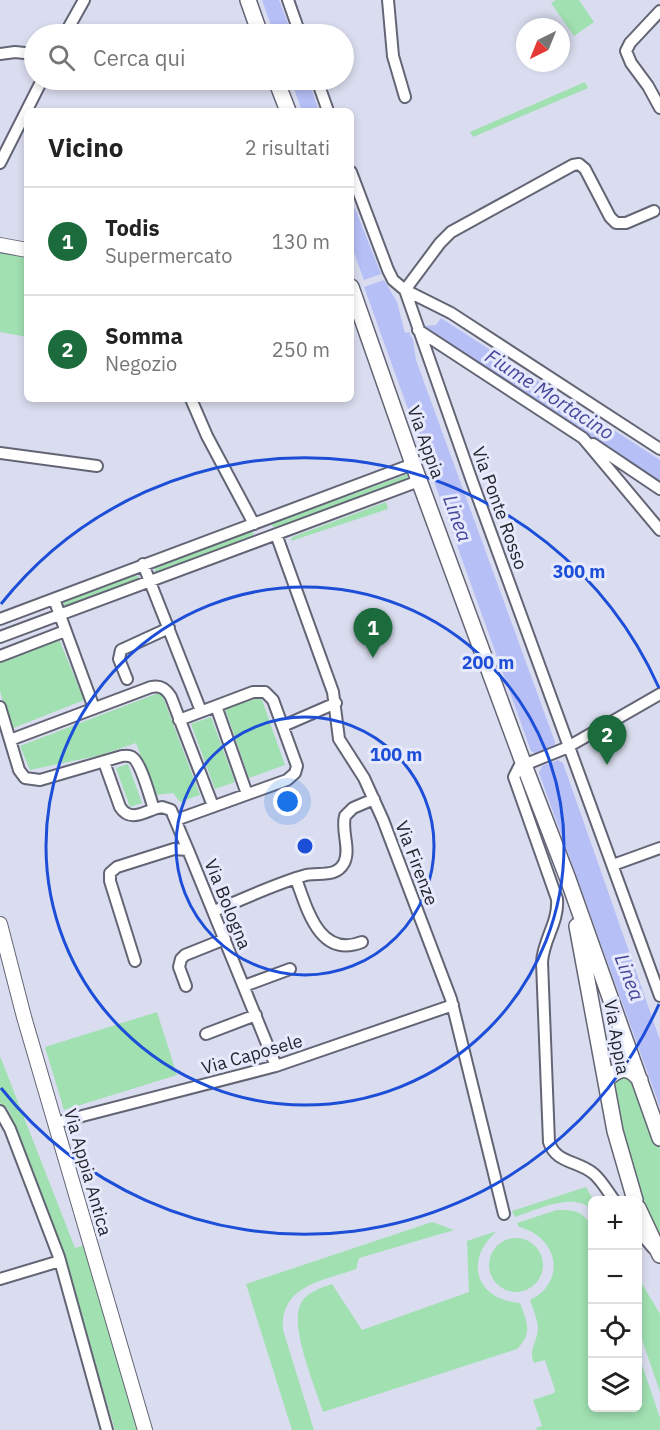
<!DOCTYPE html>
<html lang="it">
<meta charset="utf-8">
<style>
body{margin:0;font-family:"IBM Plex Sans",sans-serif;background:#f2f2f2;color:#222}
.controls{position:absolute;right:18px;bottom:18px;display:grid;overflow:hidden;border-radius:9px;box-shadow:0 3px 9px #0003}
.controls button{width:54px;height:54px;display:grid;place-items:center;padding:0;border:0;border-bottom:2px solid #e0e0e0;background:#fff;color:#222;font:30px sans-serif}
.compass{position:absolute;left:516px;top:18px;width:54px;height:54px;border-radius:50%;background:#fff;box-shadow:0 3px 9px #0003;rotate:223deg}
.you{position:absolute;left:288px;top:802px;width:21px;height:21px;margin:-15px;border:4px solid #fff;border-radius:50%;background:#1a73e8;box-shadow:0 0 0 9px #1a73e833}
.badge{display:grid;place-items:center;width:39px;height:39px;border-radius:50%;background:#1b6b3c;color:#fff;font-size:20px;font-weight:700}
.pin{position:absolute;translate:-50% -50px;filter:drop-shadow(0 2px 3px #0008)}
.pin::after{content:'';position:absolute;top:32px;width:21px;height:18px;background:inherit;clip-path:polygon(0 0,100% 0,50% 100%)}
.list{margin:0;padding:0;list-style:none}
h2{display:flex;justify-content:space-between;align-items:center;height:78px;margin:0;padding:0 24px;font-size:26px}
h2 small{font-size:20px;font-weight:400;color:#767676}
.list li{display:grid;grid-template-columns:39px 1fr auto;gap:18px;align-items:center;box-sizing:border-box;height:108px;padding:0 24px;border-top:2px solid #e0e0e0}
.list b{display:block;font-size:22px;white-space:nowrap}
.list p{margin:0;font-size:20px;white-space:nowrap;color:#767676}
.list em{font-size:20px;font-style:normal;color:#767676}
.icon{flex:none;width:33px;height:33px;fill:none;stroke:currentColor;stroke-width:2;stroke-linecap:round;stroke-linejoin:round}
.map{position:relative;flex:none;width:660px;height:1430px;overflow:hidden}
.search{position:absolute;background:#fff;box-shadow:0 3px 9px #0003;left:24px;top:24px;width:330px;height:66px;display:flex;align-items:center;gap:15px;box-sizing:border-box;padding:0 21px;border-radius:33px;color:#767676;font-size:22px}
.panel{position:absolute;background:#fff;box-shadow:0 3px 9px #0003;left:24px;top:108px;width:330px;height:294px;border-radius:9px}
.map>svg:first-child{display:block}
.green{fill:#a0e0b1}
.water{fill:#b6bff6}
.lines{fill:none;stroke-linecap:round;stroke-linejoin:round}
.minor-casing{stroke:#636575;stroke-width:14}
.tertiary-casing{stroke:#636575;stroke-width:16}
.secondary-casing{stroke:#636575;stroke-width:18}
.minor{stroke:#fff;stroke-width:10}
.tertiary{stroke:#fff;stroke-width:14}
.secondary{stroke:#fff;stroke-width:15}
.ring{fill:none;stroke:#1d4ed8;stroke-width:3}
.labels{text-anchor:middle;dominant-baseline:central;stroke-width:6;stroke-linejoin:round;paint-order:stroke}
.street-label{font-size:18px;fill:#24252c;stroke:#e7eafd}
.water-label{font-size:20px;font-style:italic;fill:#454899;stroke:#e7eafd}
.centre{fill:#1d4ed8;stroke:#e7eafd;stroke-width:3}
.ring-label{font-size:18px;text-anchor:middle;font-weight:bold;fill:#1d4ed8;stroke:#e7eafd;stroke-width:6;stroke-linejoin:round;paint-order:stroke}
</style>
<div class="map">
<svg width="660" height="1430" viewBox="0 0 660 1430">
<rect width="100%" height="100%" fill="#daddef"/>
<!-- green -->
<path class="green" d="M 556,0 L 579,0 L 594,22 L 574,36 L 551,3 Z
M 585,82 L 588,88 L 473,137 L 470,132 Z
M 0,250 L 27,255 L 27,337 L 0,332 Z
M 408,474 L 409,476 L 405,481 L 276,528 L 272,526 L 273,523 Z
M 386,502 L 388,509 L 291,541 L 292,537 Z
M 250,531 L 254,533 L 251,537 L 158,573 L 155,572 L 155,568 L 158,566 Z
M 135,575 L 139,577 L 138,580 L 66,607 L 63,604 L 66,600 Z
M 59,639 L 84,700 L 11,729 L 0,691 L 0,663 Z
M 161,692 L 200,795 L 180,802 L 173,793 L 156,795 L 136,743 L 101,755 L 30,770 L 20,746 Z
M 261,697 L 285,765 L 249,778 L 225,709 Z
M 211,717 L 235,782 L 215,789 L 191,724 Z
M 128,764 L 142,803 L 130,807 L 116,768 Z
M 157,1012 L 177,1075 L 64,1110 L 45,1047 Z
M 0,1056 L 75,1248 L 84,1245 L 139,1430 L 115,1430 L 68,1272 L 8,1109 L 0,1103 Z
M 618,1076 L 634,1078 L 660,1149 L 660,1243 L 640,1203 L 620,1133 L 612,1082 Z
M 586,1187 L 593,1200 L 592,1211 C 577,1190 535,1210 515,1217 L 512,1211 Z
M 557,1210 C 575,1210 581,1211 592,1225 L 592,1408 L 638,1408 L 638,1353 L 660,1418 L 660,1430 L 537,1430 L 536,1428 L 542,1426 L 533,1400 L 554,1393 L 555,1390 L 545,1360 L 534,1363 C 528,1350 537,1343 538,1329 C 538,1320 533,1309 530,1300 C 535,1297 541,1294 545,1289 C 566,1263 546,1233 519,1227 L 517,1223 Z
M 432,1222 L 454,1230 L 359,1258 L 356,1269 C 323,1281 280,1285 283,1330 L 314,1430 L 292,1430 L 246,1284 Z
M 497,1231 C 463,1260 476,1300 520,1303 C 527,1322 533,1333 517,1349 L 323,1412 C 315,1386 289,1327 301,1303 C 307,1292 321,1288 332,1284 L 362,1330 L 469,1292 L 467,1241 Z
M489 1265a27 27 0 1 1 54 0a27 27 0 1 1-54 0Z
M 638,1277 L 660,1314 L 660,1392 L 638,1328 Z"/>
<!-- water -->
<path class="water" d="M 262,0 L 279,0 L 292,34 L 274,34 Z
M 291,80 L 308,80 L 319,111 L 302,111 Z
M 351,198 L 381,274 L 364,280 L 351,244 Z
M 384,280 L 397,302 L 405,333 L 409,332 L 413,340 L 416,360 L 555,742 L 553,749 L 538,755 L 531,751 L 364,287 Z
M 441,318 L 660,460 L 660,483 L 432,334 L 424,326 L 436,325 Z
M 558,760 L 563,763 L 660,1040 L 660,1107 L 539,773 L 542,766 Z"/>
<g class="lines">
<!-- minor casing -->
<g class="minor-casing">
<path id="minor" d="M 288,0 L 300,34
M 388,0 L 393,56 L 405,97
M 660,11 L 630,43 L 626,51 L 631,63 L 648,86 L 660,108
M 65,34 L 84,0
M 0,54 L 15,52 L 34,54
M 317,80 L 328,111
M 0,163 L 42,80
M 351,172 L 388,270 L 393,280 L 405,290 L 472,481 L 660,996
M 405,290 L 440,243 L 451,232 L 573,165 L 579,164 L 585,169 L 610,217 L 616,223 L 626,223 L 654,211
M 405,290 L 451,313 L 660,449
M 418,330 L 583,438 L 660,530
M 191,399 L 207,436 L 254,524
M 593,444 L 660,489
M 0,453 L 97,466
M 276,534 L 333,692 L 339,739 L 364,778 L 383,820 L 451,999 L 504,1214
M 143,564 L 201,711
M 54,599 L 94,708
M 0,619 L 413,464
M 0,637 L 419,481
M 0,656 L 65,631
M 127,679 L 119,659 L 121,650 L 169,628
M 216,706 L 247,794
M 0,707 L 19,770 L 25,778 L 40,780 L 122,756 C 126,756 128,755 132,757 C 141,762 150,798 154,809 C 141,814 129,821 120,807 L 104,762
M 283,726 L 336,703
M 10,740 L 151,687 C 161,685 166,689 171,697 L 213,806
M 154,809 L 162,807 L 171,810 L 188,850
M 176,820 L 287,780 L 295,773 L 297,766 L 273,700 L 265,692 L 253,692 L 179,720
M 613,865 L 660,848
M 296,879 C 307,908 319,959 362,942
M 214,911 C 244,899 274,884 306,875 C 319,872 336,878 344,863 C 351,849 341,831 345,816 L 353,808 L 374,799
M 135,961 L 110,881 L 110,873 L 117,867 L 174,849 L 188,850 L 276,1066
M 186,986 L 179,967 L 181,959 L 185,955 L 225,939
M 244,986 L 290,969
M 206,1034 L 256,1015
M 0,1111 L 10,1129 L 59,1257 L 107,1430
M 55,1123 L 276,1066 L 453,1005
M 614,1200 C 608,1192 602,1181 594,1174 C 578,1160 556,1164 549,1142 L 542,962 C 543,940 559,922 557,899 L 514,777 L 519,767 L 566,748 L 660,694
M 638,1230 L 653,1248
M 0,1279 L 60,1261"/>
</g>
<!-- tertiary casing -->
<g class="tertiary-casing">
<path id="tertiary" d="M 0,245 L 27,250
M 0,924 L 24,1017 L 145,1430"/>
</g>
<!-- secondary casing -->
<g class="secondary-casing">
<path id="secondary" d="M 248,0 L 260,34
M 276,80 L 288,111
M 351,287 L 413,464 L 524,765 L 568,879 L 660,1138
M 577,926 L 615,1131 L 635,1200
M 606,1080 C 618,1068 628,1064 640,1080
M 638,1208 L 660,1255"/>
</g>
<!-- minor -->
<use href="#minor" class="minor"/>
<!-- tertiary -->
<use href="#tertiary" class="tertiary"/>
<!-- secondary -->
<use href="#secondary" class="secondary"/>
</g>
<!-- distance rings -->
<g class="ring">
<circle cx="305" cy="846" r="129"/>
<circle cx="305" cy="846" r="259"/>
<path d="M659 1004A388 388 0 0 1 1 1088M1 604A388 388 0 0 1 659 688"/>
</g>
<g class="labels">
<!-- street labels -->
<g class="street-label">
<text transform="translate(426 442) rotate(70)">Via Appia</text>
<text transform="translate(500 508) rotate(70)">Via Ponte Rosso</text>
<text transform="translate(417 863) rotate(69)">Via Firenze</text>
<text transform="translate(228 904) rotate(68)">Via Bologna</text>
<text transform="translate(617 1037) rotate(80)">Via Appia</text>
<text transform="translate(252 1054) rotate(-16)">Via Caposele</text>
<text transform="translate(88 1172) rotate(74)">Via Appia Antica</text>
</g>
<!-- water labels -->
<g class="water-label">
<text transform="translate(550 394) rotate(33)">Fiume Mortacino</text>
<text transform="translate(458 518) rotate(70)">Linea</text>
<text transform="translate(630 977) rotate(69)">Linea</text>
</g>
</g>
<circle cx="305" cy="846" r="9" class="centre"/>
<g class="ring-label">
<text x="579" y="578">300 m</text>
<text x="488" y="669">200 m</text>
<text x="396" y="761">100 m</text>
</g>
</svg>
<div class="controls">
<button>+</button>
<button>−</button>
<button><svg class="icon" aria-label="locate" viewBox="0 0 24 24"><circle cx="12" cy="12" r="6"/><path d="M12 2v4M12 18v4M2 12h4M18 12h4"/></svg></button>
<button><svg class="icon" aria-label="layers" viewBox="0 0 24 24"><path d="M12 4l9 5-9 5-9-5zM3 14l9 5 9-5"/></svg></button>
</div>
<svg class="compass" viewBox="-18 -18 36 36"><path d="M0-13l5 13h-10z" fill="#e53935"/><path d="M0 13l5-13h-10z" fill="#767676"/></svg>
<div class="you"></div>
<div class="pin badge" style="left:373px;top:658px">1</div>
<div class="pin badge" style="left:607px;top:765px">2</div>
<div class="search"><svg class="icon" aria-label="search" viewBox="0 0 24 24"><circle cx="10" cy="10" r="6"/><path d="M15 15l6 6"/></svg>Cerca qui</div>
<section class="panel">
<h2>Vicino<small>2 risultati</small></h2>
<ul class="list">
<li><span class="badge">1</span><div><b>Todis</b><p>Supermercato</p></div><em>130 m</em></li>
<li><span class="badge">2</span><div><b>Somma</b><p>Negozio</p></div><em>250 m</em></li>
</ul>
</section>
</div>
